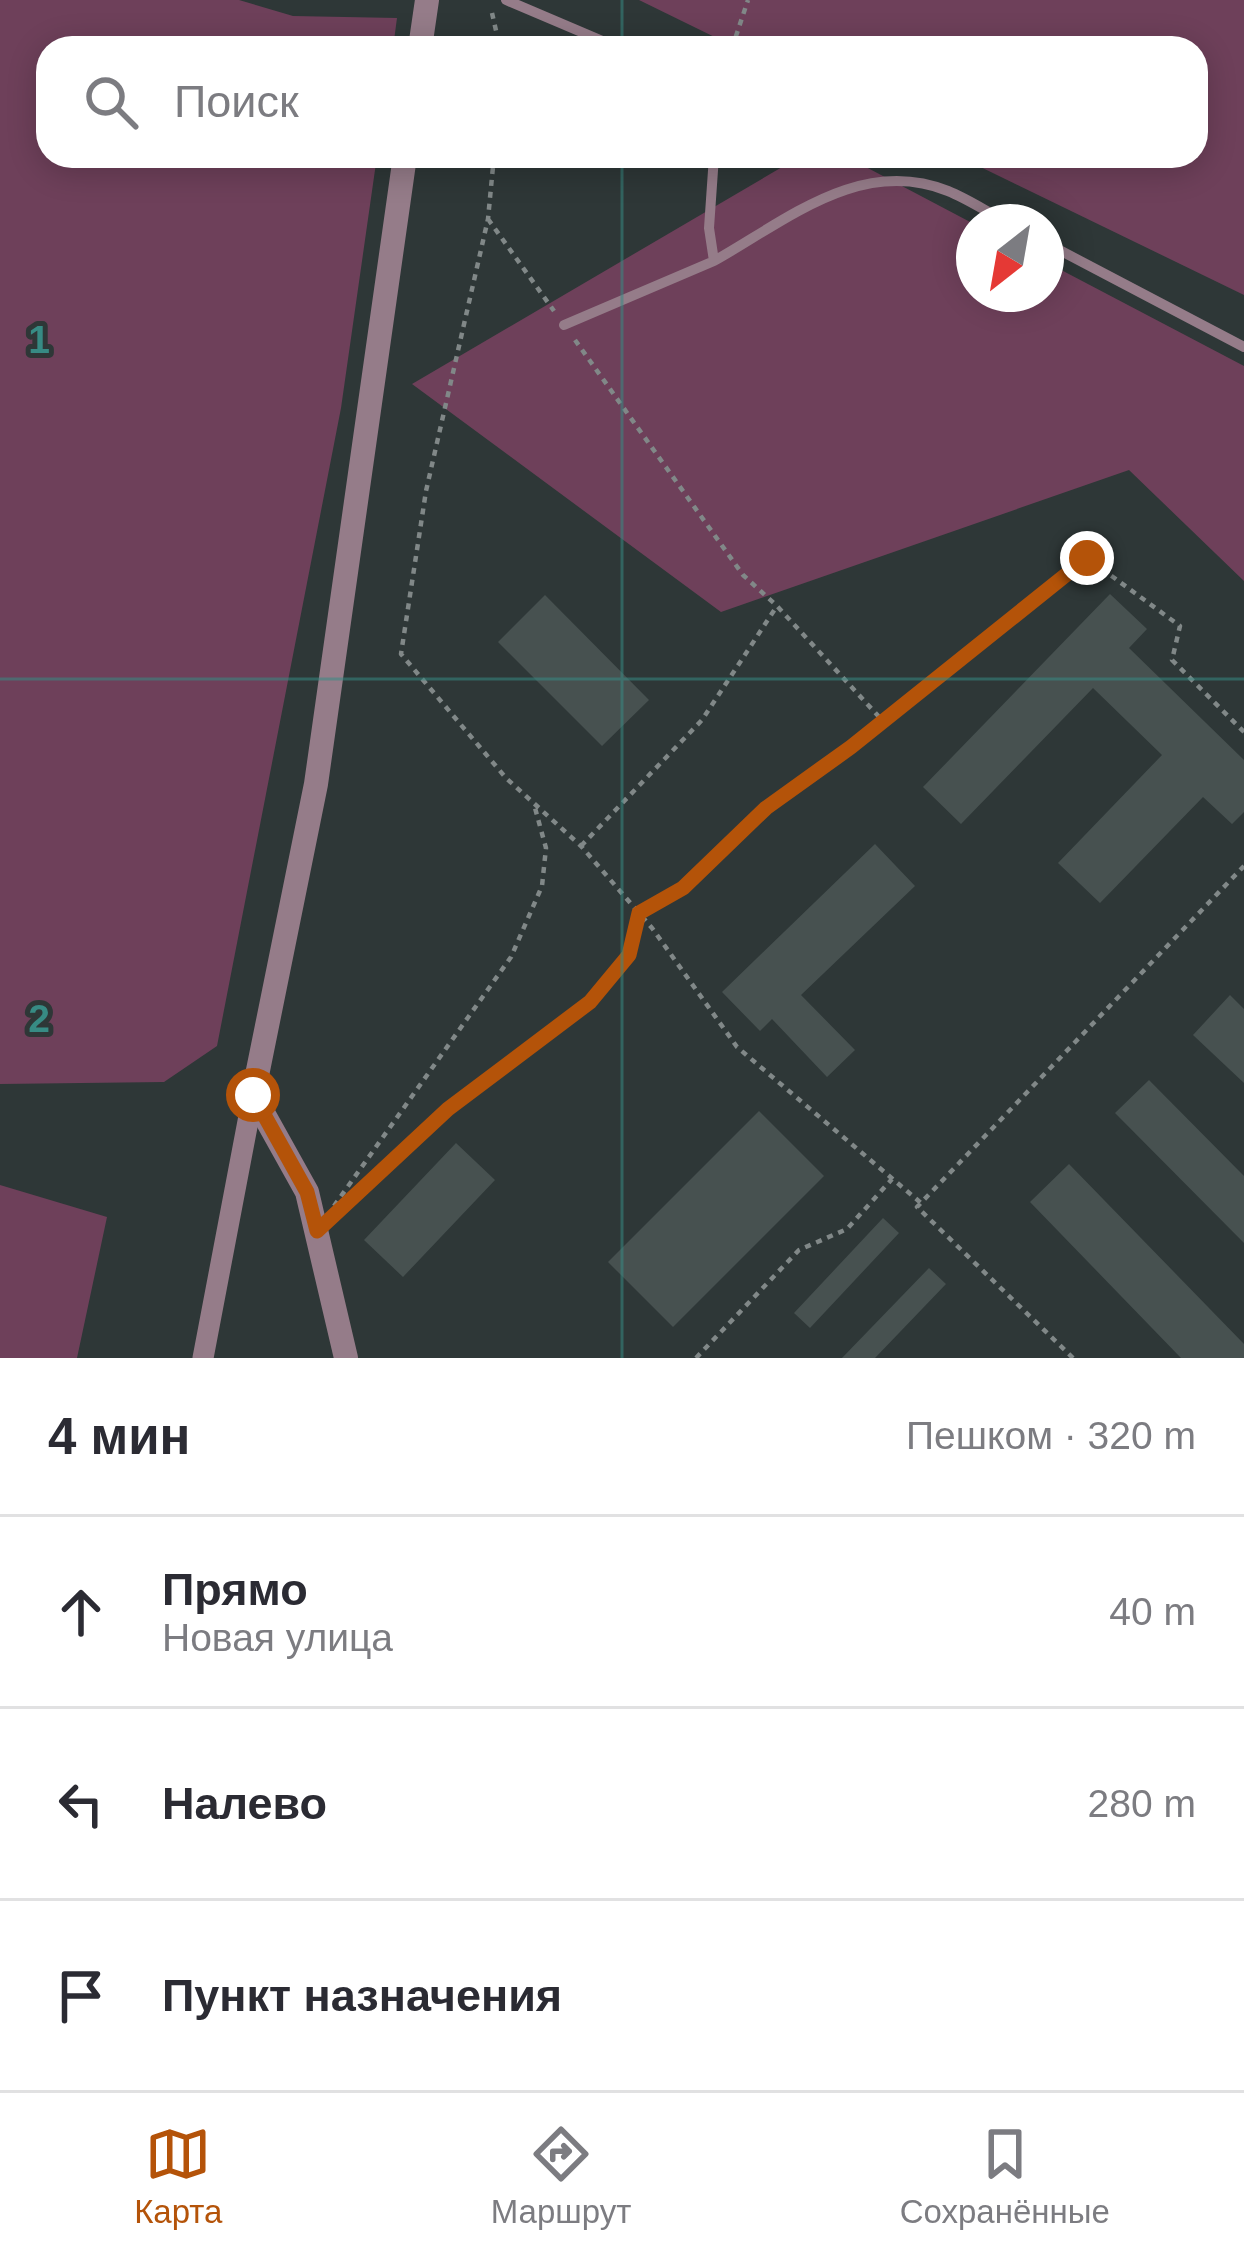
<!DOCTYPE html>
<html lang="ru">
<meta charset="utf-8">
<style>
body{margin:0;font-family:Helvetica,sans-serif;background:#f2f2f3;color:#2b2b33}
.compass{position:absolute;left:956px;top:204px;width:108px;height:108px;border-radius:50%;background:#fff;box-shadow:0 6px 30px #0003;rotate:211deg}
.stop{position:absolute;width:36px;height:36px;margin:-27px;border:9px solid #b45309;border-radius:50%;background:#fff}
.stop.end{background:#b45309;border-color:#fff;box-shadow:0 3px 12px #0008}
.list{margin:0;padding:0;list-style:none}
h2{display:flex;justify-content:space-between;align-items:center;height:156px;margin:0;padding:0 48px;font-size:51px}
h2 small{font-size:39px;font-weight:400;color:#7c7c81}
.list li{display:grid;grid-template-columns:78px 1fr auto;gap:36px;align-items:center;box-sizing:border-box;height:192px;padding:0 48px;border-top:3px solid #e1e1e2}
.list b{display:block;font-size:45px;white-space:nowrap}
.list p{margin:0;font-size:39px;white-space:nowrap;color:#7c7c81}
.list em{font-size:39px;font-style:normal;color:#7c7c81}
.icon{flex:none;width:66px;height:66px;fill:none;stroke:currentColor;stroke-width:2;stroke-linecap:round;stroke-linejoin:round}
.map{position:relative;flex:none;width:1244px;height:1358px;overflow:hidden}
.search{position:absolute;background:#fff;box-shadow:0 6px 30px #0003;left:36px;right:36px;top:36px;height:132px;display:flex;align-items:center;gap:30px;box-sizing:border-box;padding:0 42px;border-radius:36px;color:#7c7c81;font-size:45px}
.sheet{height:732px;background:#fff}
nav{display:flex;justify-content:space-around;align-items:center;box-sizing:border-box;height:168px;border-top:3px solid #e1e1e2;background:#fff;font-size:33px;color:#7c7c81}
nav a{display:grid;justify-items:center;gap:6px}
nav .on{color:#b45309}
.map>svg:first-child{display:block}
.green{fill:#6e405a}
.building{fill:#475150}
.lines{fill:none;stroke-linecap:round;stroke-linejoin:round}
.path{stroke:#818888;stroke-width:4.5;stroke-dasharray:6 6;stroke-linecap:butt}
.service{stroke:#957c89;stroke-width:10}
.minor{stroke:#957c89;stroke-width:21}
.tertiary{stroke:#957c89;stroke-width:24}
.route{stroke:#b45309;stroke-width:15}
.grid{fill:none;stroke:#378b84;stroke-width:3;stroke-opacity:0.55}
.grid-label{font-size:39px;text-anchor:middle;font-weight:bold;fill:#378b84;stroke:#2e3737;stroke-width:10;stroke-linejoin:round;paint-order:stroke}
</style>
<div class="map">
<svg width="1244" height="1358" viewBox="0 0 1244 1358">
<rect width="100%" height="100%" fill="#2e3737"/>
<!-- green -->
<path class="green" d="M 0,0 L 239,0 L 293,16 L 397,18 L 393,48 L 48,48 L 48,156 L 377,156 L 341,408 L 217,1046 L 164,1082 L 0,1084 Z
M 639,0 L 1244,0 L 1244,295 L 958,156 L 1196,156 L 1196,48 L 737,48 Z
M 801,156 L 845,156 L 974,224 L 974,294 L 1046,294 L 1046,262 L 1244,366 L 1244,581 L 1129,470 L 721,612 L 412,384 Z
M 0,1185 L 107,1217 L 77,1358 L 0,1358 Z"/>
<!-- building -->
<path class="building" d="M 1110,594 L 1147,629 L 1129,648 L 1244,760 L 1244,812 L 1232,824 L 1203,797 L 1100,903 L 1058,863 L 1162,755 L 1093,688 L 961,824 L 923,787 Z
M 545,595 L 649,700 L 602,746 L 498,642 Z
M 875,844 L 915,886 L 801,995 L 855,1050 L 827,1077 L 772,1019 L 760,1031 L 722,992 Z
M 1230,995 L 1244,1009 L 1244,1083 L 1193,1035 Z
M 1149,1080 L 1244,1176 L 1244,1243 L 1115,1113 Z
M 759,1111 L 824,1176 L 673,1327 L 608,1262 Z
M 456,1143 L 495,1180 L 403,1277 L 364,1240 Z
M 1069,1164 L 1244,1344 L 1244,1358 L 1181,1358 L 1030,1202 Z
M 883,1218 L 899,1233 L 810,1328 L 794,1313 Z
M 929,1268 L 946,1284 L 875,1358 L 842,1358 Z"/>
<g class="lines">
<!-- path -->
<path class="path" d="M 492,13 L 500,48
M 732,48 L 748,0
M 494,156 L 488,219 L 426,491 L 401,654 L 506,778 L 581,846 L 652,928 L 737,1047 L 921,1203
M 488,219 L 554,311
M 575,340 L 743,575 L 777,606 L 881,719 L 1087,558 L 1180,626 L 1172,660 L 1244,732
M 581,846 L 702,720 L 777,606
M 334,1206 L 511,957 L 542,886 L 546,848 L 535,808
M 339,1210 L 448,1110 L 590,1002 L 629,955 L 639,913 L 683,888 L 766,808 L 851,747 L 881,719
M 696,1358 L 799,1250 L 847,1229 L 892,1179
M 1073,1358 L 917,1207 L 1244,866"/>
<!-- service -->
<path class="service" d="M 506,0 L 619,48
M 1046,243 L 1244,347
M 714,261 C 787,220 861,156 948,191 C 968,199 987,212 1007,222
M 564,325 L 714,261 L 709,228 L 714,156"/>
<!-- minor -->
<path class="minor" d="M 203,1358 L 253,1095"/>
<!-- tertiary -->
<path class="tertiary" d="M 420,48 L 427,0
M 346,1358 L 307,1192 L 253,1095 L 316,784 L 405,156"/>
</g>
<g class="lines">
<!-- route -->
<path class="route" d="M 253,1095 L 307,1192 L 317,1231 L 448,1109 L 590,1002 L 629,955 L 639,913 L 683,888 L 766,808 L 851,747 L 1087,558"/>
</g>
<!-- grid -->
<path class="grid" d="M 622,0 L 622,48M 622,156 L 622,1358M 0,679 L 1244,679"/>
<g class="grid-label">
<text x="39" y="353">1</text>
<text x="39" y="1032">2</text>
</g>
</svg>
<svg class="compass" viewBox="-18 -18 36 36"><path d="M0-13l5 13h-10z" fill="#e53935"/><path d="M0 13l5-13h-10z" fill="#7c7c81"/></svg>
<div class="stop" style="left:253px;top:1095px"></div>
<div class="stop end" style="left:1087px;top:558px"></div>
<div class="search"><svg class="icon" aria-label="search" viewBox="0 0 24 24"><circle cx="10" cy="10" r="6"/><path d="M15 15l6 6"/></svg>Поиск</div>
</div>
<section class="sheet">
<h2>4 мин<small>Пешком · 320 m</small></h2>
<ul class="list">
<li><svg class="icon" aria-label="ahead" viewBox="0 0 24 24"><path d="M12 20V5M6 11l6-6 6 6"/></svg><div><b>Прямо</b><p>Новая улица</p></div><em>40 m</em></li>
<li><svg class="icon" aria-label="left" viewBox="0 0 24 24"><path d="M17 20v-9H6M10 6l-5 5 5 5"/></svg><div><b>Налево</b></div><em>280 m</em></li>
<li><svg class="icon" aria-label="arrive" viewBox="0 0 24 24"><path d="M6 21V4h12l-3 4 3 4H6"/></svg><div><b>Пункт назначения</b></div></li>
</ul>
</section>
<nav>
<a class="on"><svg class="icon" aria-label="map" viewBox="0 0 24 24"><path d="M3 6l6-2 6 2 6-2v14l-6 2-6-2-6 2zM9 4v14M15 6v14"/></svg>Карта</a>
<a><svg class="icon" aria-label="directions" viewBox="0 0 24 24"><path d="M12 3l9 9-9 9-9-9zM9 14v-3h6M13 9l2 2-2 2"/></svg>Маршрут</a>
<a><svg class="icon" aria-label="saved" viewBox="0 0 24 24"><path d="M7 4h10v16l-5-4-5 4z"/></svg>Сохранённые</a>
</nav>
